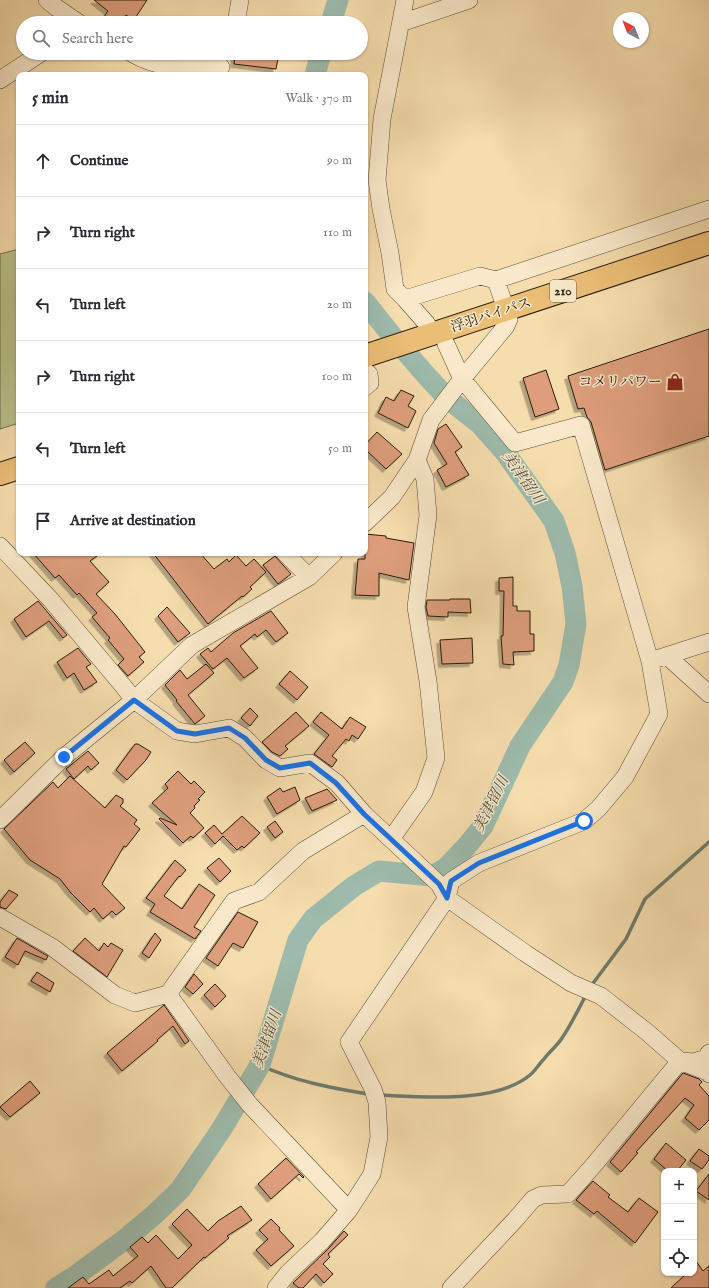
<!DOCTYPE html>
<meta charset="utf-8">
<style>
body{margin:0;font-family:"IM FELL English","Noto Serif JP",serif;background:#f7f7f7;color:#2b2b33}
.controls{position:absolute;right:12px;bottom:12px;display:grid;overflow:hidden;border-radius:8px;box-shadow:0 1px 3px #0004}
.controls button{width:36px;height:36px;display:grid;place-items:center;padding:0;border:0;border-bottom:1px solid #e1e1e2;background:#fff;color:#2b2b33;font:20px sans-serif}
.compass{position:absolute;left:613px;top:12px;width:36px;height:36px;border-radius:50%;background:#fff;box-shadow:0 1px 3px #0004;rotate:318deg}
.stop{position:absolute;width:12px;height:12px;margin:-9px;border:3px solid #1a73e8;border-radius:50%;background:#fff}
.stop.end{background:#1a73e8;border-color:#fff;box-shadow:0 1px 4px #0008}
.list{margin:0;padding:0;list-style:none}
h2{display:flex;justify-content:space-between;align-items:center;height:52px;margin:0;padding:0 16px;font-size:17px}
h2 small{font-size:13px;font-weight:400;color:#7c7c81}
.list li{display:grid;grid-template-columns:26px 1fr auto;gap:12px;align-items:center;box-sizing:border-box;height:72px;padding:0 16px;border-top:1px solid #e1e1e2}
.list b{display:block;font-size:15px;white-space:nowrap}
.list em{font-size:13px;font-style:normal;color:#7c7c81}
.icon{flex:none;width:22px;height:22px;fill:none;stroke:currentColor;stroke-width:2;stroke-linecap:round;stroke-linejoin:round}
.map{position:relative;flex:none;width:709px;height:1288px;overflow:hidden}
.search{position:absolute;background:#fff;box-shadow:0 1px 3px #0004;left:16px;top:16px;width:352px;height:44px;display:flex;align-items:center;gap:10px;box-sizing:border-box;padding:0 14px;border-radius:22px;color:#7c7c81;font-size:15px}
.panel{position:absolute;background:#fff;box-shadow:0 1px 3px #0004;left:16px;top:72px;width:352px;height:484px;border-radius:8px}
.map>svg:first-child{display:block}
.green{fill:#b9c28c;stroke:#706f4c}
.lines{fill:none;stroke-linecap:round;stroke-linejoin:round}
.stream{stroke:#6e7b6c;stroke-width:3.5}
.river{stroke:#9dbbac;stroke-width:21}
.building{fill:#de9e7c;stroke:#281c0c;filter:url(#shadow)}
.minor-casing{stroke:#5c4c34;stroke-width:18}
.highway-casing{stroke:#281c0c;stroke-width:24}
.minor{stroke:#f9e9ca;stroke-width:17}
.highway{stroke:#ebbe76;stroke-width:22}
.route{stroke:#1a73e8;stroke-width:5}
.labels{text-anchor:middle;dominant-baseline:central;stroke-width:3;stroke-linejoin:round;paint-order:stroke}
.shield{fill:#f9e9ca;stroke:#675a45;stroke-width:1}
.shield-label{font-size:13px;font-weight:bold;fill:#281c0c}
.street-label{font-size:14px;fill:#281c0c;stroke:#f9e9ca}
.poi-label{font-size:14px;fill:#281c0c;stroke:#f9e9ca;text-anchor:end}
.water-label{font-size:15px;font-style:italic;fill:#4b4c3c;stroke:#f9e9ca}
</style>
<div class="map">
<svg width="709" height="1288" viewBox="0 0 709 1288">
<defs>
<filter id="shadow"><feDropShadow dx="-3.5" dy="3.5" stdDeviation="0" flood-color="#0004"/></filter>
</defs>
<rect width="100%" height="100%" fill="#f6ddad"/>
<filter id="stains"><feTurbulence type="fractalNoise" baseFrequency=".005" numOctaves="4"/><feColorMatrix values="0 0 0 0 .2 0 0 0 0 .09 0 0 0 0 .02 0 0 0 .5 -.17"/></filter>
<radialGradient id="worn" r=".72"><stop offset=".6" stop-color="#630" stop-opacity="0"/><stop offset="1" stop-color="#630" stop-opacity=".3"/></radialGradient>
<!-- green -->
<path class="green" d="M 19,249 L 19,423 L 0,429 L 0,254 Z"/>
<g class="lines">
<!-- stream -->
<path class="stream" d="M 591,986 L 626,939 L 645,899 L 709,842
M 260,1065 C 294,1081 331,1088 368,1094
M 380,1095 C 423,1097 495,1104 530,1075 C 535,1071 539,1064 544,1059 C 549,1052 557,1046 562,1038 C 571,1025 578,1010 586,995"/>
<!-- river -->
<path class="river" d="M 331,23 L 338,0
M 315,75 L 321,53
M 56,1288 L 74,1277 L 124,1240 L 155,1214 L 180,1190 L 221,1130 L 260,1065 L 298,940 L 313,919 L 354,886 L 379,871 L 432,876 L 446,868 L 466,847 L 483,826 L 520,746 L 563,682 L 569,665 L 576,624 L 572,586 L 565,553 L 554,521 L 504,451 L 480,424 L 447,398 L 425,374 L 393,337 L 365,302"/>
</g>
<!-- building -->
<path class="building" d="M 94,0 L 147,0 L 134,20 L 126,15 L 120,23 L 100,23 L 108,11 Z
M 235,53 L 279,53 L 276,69 L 234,64 Z
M 709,329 L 709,436 L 605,470 L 591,422 L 587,417 L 584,408 L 578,409 L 568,376 Z
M 546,370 L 559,409 L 535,417 L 523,378 Z
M 401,390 L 414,396 L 408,406 L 416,411 L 408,428 L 378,413 L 386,397 L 394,401 Z
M 446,424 L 462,447 L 455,452 L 469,475 L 446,487 L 437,470 L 447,464 L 434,443 L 438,429 Z
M 377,432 L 402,454 L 386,469 L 365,449 L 365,445 Z
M 365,534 L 386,536 L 386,538 L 414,543 L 409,580 L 379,573 L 379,596 L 355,595 L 358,559 L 365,559 Z
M 33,553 L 101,553 L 90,561 L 109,582 L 96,594 L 115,614 L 145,652 L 139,657 L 144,662 L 128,676 L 118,665 L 124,659 L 108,640 L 110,638 L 92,617 L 97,613 L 79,593 L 77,595 L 59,575 L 55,578 Z
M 153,553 L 200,553 L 214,569 L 227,559 L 229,562 L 236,555 L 246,566 L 254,559 L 266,572 L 250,587 L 252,589 L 243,597 L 242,596 L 208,624 Z
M 275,556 L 291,574 L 278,584 L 263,565 Z
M 513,577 L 513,606 L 517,606 L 517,611 L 530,611 L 530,634 L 534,634 L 534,651 L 513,652 L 514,665 L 503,664 L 501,636 L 503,636 L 504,591 L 499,591 L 499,578 Z
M 450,599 L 470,599 L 471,613 L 448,612 L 448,617 L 428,616 L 426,607 L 427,600 L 450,600 Z
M 38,601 L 67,635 L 63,638 L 49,621 L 26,637 L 14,619 Z
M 167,607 L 190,633 L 178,642 L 158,616 Z
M 271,611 L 288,633 L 276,642 L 266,630 L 257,637 L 255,634 L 240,646 L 258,668 L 244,678 L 227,658 L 213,669 L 200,654 L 208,648 L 211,652 L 233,633 Z
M 472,638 L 473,663 L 442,664 L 440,640 Z
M 78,648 L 91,664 L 86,667 L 97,682 L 84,690 L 74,673 L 67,678 L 57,662 Z
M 206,664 L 214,673 L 188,695 L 205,716 L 195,724 L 176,701 L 177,700 L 165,685 L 180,670 L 187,679 Z
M 290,671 L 308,687 L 297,700 L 279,684 Z
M 250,708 L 258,716 L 250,726 L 241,718 Z
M 296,712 L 309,726 L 285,746 L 288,749 L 280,756 L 272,752 L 262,742 Z
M 321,712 L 342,729 L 350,717 L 366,727 L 358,739 L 352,735 L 349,741 L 346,739 L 332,756 L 337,760 L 332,767 L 314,754 L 329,735 L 313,722 Z
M 25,742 L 35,753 L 14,772 L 4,760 Z
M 135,744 L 138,744 L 151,752 L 146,760 L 127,780 L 116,770 Z
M 88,751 L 99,763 L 91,770 L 88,766 L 74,779 L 66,769 Z
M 178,771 L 191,784 L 194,781 L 205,792 L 198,799 L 200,800 L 194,806 L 195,808 L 190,813 L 204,828 L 193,838 L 191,836 L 183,843 L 159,819 L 160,818 L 177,825 L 152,803 L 168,788 L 165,784 Z
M 70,776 L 105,808 L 116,795 L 123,799 L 123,803 L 120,806 L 137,820 L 134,824 L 140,829 L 126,847 L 124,846 L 102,884 L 125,908 L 116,915 L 112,911 L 103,919 L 94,908 L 90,912 L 71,893 L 60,879 L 30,860 L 4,829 L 53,782 L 58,788 Z
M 295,787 L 300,800 L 277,814 L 267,797 L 280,788 L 283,792 Z
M 327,789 L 337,800 L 312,811 L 305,798 Z
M 242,816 L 260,833 L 244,848 L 242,846 L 237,850 L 223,836 L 215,844 L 205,833 L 214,825 L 222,834 Z
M 275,821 L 283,832 L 275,838 L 267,827 Z
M 219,858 L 231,871 L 220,882 L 207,868 Z
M 175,860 L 186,870 L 180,877 L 179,876 L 164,896 L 182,909 L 199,884 L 215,895 L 194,927 L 201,931 L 195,939 L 150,912 L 155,904 L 146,898 Z
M 9,890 L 18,895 L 6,909 L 0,907 L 0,902 Z
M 238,912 L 258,922 L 243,948 L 233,943 L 218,966 L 206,958 Z
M 155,933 L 161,940 L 149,958 L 142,953 Z
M 17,938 L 46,955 L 48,956 L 46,960 L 25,951 L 18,965 L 5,957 Z
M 85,938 L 99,951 L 104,943 L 108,947 L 111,943 L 123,950 L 107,977 L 73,951 Z
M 37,972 L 54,983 L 50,992 L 31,981 Z
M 194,974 L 203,984 L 193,994 L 185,987 Z
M 215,984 L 226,996 L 215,1007 L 204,995 Z
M 164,1005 L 189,1041 L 185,1044 L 173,1026 L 157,1040 L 158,1041 L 122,1071 L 107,1053 Z
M 683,1073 L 699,1079 L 702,1082 L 699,1085 L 709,1096 L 709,1120 L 699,1130 L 685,1118 L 694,1105 L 685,1098 L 636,1152 L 638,1153 L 621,1172 L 610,1162 Z
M 30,1081 L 40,1093 L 10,1117 L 0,1107 Z
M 666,1143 L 686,1160 L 677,1171 L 668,1171 L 654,1159 Z
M 699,1149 L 709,1156 L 709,1160 L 702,1169 L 690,1161 Z
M 286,1158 L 304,1177 L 303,1178 L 299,1174 L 271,1199 L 258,1184 Z
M 709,1174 L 709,1200 L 696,1191 Z
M 593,1181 L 610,1195 L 608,1197 L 628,1212 L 639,1198 L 658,1212 L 635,1243 L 597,1211 L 594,1214 L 576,1200 Z
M 241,1206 L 252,1220 L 227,1236 L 229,1238 L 205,1258 L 204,1257 L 172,1288 L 166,1288 L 151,1266 L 132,1283 L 130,1281 L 120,1288 L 68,1288 L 83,1277 L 89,1284 L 109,1270 L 113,1276 L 138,1256 L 130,1247 L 142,1237 L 148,1243 L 156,1235 L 178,1259 L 192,1245 L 172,1224 L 187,1209 L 208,1231 L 218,1221 Z
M 271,1219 L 280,1228 L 279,1230 L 294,1246 L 271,1266 L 256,1250 L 268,1239 L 259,1230 Z
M 344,1231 L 348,1235 L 328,1254 L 330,1257 L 323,1264 L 333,1274 L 324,1283 L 316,1274 L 303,1288 L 299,1288 L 293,1283 L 329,1248 Z
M 694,1258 L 703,1271 L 709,1266 L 709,1288 L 671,1288 L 687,1273 L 694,1273 Z"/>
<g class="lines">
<!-- minor casing -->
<g class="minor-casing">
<path id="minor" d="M 47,0 L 57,8 L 79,23
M 405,0 L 382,119 L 377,180 L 381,209 L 390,253 L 395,289 L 405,299
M 236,23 L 240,0
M 401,23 L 469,0
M 131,53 C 162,71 187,68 221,67
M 0,80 L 41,53
M 427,324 L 405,299 L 480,276 L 496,280 L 709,209
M 365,387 L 370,383 L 369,374 L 365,371
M 365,523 L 392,497 L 417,460 L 431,420 L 462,379 L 506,326 L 509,319 L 496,280
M 0,546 L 51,600 L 124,687 L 134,700 L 177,731 L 195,734 L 229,728 L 245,738 L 266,760 L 280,768 L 310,763 L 337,783 L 364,814 L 439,884 L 447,898 L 525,953 L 571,983 L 601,996 L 647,1032 L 680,1061 L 708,1072 L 709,1074
M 285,553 L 309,577
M 667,656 L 709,694
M 650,661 L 709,642
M 0,820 L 64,757 L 134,700 L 192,645 L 309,577 L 334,553
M 391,839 L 424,792 L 436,758 L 428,681 L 416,607 L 428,515 L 425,479 L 417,460
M 0,917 L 52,947 L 115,995 L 135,1003 L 168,994 L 234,901 L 259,892 L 303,851 L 364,814
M 168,994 L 227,1076 L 250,1105 L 349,1210
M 682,1061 L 693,1062 L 706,1058 L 709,1053
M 276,1288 L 288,1273 L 322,1241 L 349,1210 L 372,1174 L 379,1137 L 377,1102 L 373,1089 L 349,1042 L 447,898 L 451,881 L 479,863 L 584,821 L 598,809 L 625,777 L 659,714 L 650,661 L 581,425 L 515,443 L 462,379 L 446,344
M 451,1288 L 515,1220 L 533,1199 L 542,1195 L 568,1194 L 593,1166 L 680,1061"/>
</g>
<!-- highway casing -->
<g class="highway-casing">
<path id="highway" d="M 365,356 L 709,243
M 0,474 L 19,468"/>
</g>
<!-- minor -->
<use href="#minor" class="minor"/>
<!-- highway -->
<use href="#highway" class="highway"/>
</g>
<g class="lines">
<!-- route -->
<path class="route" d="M 64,757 L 134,700 L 177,731 L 195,734 L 229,728 L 245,738 L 266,760 L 280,768 L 310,763 L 336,783 L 364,814 L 439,884 L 447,898 L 451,881 L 479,863 L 584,821"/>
</g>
<!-- icons -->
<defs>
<g id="shop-bare" transform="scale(1.38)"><path d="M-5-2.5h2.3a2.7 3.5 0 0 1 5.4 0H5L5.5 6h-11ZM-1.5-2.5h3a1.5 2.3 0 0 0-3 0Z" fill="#8f2418" stroke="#f9e9ca" stroke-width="2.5" paint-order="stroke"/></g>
</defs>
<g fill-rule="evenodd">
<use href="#shop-bare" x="675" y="382"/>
</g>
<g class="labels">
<!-- shield labels -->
<rect class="shield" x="550" y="280" width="26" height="22" rx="3"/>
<g class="shield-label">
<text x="563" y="291">210</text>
</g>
<!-- street labels -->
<g class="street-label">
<text transform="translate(491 315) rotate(-18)">浮羽バイパス</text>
</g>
<!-- poi labels -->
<g class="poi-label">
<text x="662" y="382">コメリパワー</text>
</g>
<!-- water labels -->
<g class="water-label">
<text transform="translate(523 478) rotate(55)">美津留川</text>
<text transform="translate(491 804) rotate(-63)">美津留川</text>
<text transform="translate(267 1039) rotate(-71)">美津留川</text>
</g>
</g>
<rect width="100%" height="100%" filter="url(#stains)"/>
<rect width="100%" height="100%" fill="url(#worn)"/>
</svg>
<div class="controls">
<button>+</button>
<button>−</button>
<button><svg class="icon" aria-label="locate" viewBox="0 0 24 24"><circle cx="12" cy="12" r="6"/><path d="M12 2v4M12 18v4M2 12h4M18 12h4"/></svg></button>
</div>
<svg class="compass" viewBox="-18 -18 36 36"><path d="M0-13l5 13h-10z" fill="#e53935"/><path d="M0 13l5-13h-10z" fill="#7c7c81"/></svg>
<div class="stop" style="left:584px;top:821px"></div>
<div class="stop end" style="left:64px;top:757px"></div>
<div class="search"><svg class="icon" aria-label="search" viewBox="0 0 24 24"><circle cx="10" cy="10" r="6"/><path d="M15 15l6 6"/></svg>Search here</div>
<section class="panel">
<h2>5 min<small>Walk · 370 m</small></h2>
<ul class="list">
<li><svg class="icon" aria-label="ahead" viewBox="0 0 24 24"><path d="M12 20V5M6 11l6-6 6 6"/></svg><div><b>Continue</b></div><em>90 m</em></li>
<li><svg class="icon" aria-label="right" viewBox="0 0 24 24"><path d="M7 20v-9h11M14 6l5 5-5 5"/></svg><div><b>Turn right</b></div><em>110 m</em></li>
<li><svg class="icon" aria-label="left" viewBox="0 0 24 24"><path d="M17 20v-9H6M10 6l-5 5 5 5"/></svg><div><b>Turn left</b></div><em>20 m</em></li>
<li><svg class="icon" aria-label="right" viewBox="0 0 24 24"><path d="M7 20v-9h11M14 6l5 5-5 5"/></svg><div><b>Turn right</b></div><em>100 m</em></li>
<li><svg class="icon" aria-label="left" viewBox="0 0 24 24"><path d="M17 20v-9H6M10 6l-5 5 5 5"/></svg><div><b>Turn left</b></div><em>50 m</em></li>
<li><svg class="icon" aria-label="arrive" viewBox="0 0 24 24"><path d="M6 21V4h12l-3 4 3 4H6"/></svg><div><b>Arrive at destination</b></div></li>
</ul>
</section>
</div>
